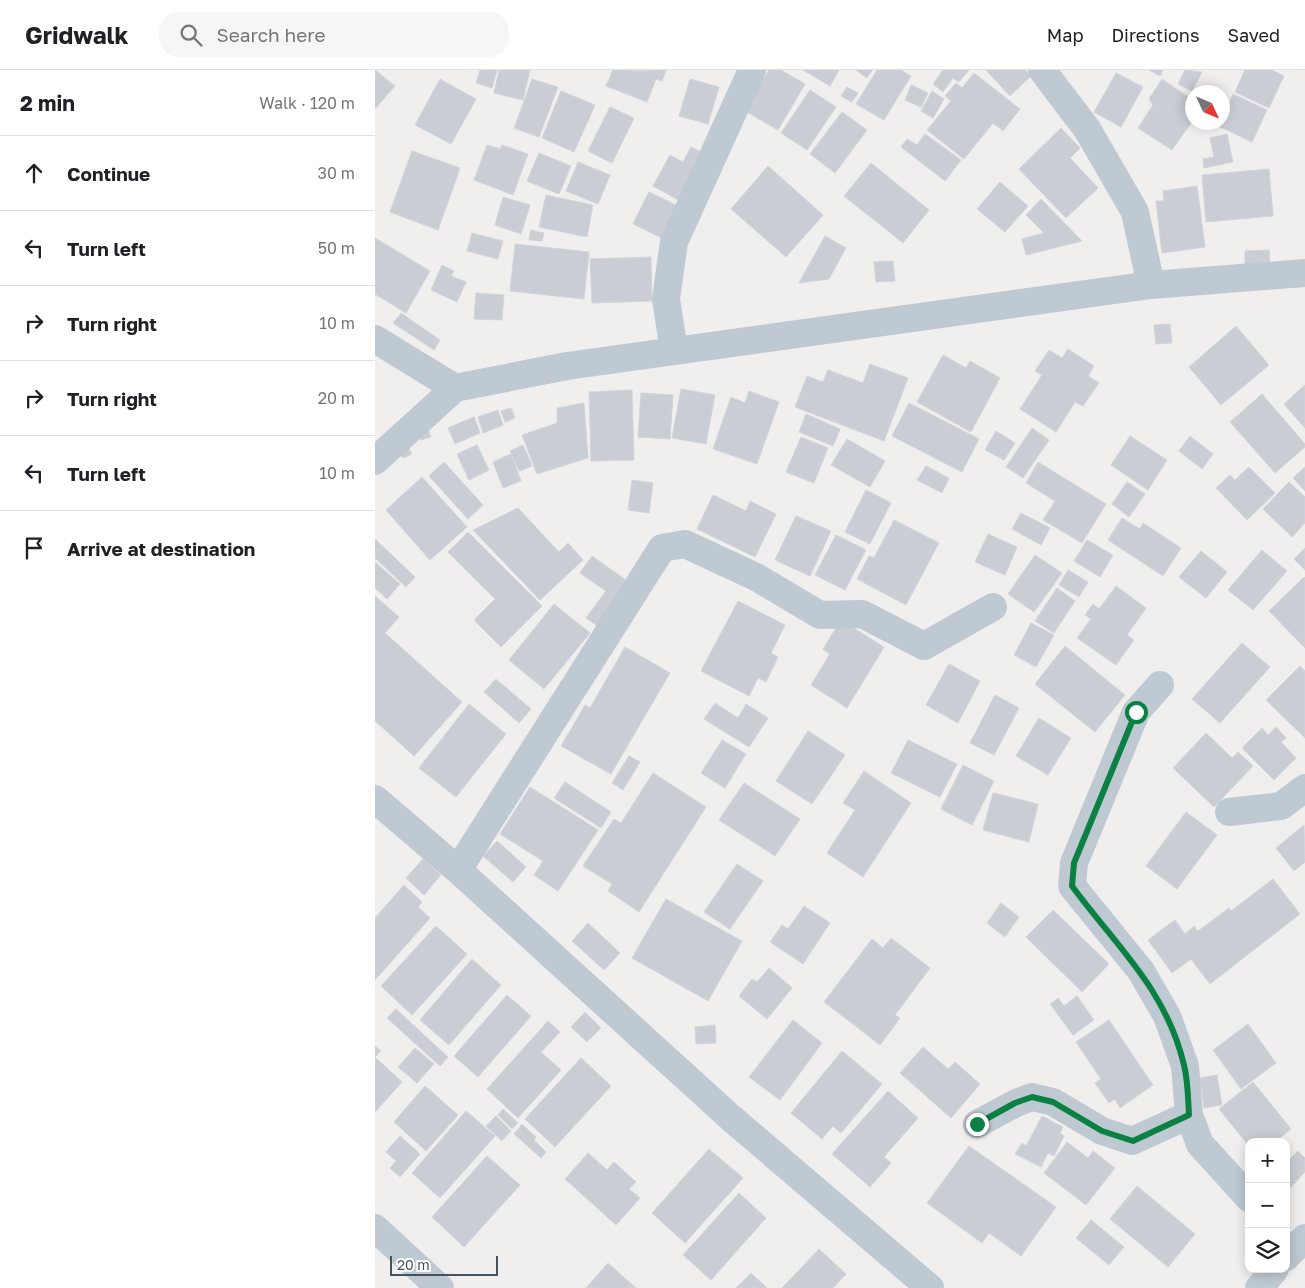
<!DOCTYPE html>
<meta charset="utf-8">
<style>
body{margin:0;font-family:"Golos Text",sans-serif;background:#f6f6f6;color:#202124}
.controls{position:absolute;right:15px;bottom:15px;display:grid;overflow:hidden;border-radius:10px;box-shadow:0 2px 12px #0003}
.controls button{width:45px;height:45px;display:grid;place-items:center;padding:0;border:0;border-bottom:1px solid #e0e0e0;background:#fff;color:#202124;font:25px sans-serif}
.compass{position:absolute;left:810px;top:15px;width:45px;height:45px;border-radius:50%;background:#fff;box-shadow:0 2px 12px #0003;rotate:134deg}
.scale{position:absolute;left:15px;bottom:12px;width:108px;box-sizing:border-box;padding-left:5px;border:2px solid #45515e;border-top:0;font-size:14px;line-height:18px;white-space:nowrap;color:#45515e;-webkit-text-stroke:4px #fff;paint-order:stroke}
.stop{position:absolute;width:15px;height:15px;margin:-11px;border:4px solid #0b8043;border-radius:50%;background:#fff}
.stop.end{background:#0b8043;border-color:#fff;box-shadow:0 1px 5px #0008}
.list{margin:0;padding:0;list-style:none}
h2{display:flex;justify-content:space-between;align-items:center;height:65px;margin:0;padding:0 20px;font-size:21px}
h2 small{font-size:16px;font-weight:400;color:#757577}
.list li{display:grid;grid-template-columns:32px 1fr auto;gap:15px;align-items:center;box-sizing:border-box;height:75px;padding:0 20px;border-top:1px solid #e0e0e0}
.list b{display:block;font-size:19px;white-space:nowrap}
.list em{font-size:16px;font-style:normal;color:#757577}
.icon{flex:none;width:28px;height:28px;fill:none;stroke:currentColor;stroke-width:2;stroke-linecap:round;stroke-linejoin:round}
.map{position:relative;flex:none;width:930px;height:1218px;overflow:hidden}
header{display:flex;align-items:center;gap:30px;box-sizing:border-box;height:70px;padding:0 25px;background:#fff;border-bottom:1px solid #e0e0e0}
header strong{font-size:24px}
nav{display:flex;gap:28px;margin-inline-start:auto;font-size:18px}
.search{width:350px;height:45px;background:#f6f6f6;display:flex;align-items:center;gap:12px;box-sizing:border-box;padding:0 18px;border-radius:20px;color:#757577;font-size:19px}
main{display:flex}
aside{flex:1;background:#fff}
.map>svg:first-child{display:block}
.building{fill:#cacdd4;stroke:#d2d4db}
.lines{fill:none;stroke-linecap:round;stroke-linejoin:round}
.minor{stroke:#bec9d2;stroke-width:28}
.route{stroke:#0b8043;stroke-width:6}
</style>
<header>
<strong>Gridwalk</strong>
<div class="search"><svg class="icon" aria-label="search" viewBox="0 0 24 24"><circle cx="10" cy="10" r="6"/><path d="M15 15l6 6"/></svg>Search here</div>
<nav><a>Map</a><a>Directions</a><a>Saved</a></nav>
</header>
<main>
<aside>
<h2>2 min<small>Walk · 120 m</small></h2>
<ul class="list">
<li><svg class="icon" aria-label="ahead" viewBox="0 0 24 24"><path d="M12 20V5M6 11l6-6 6 6"/></svg><div><b>Continue</b></div><em>30 m</em></li>
<li><svg class="icon" aria-label="left" viewBox="0 0 24 24"><path d="M17 20v-9H6M10 6l-5 5 5 5"/></svg><div><b>Turn left</b></div><em>50 m</em></li>
<li><svg class="icon" aria-label="right" viewBox="0 0 24 24"><path d="M7 20v-9h11M14 6l5 5-5 5"/></svg><div><b>Turn right</b></div><em>10 m</em></li>
<li><svg class="icon" aria-label="right" viewBox="0 0 24 24"><path d="M7 20v-9h11M14 6l5 5-5 5"/></svg><div><b>Turn right</b></div><em>20 m</em></li>
<li><svg class="icon" aria-label="left" viewBox="0 0 24 24"><path d="M17 20v-9H6M10 6l-5 5 5 5"/></svg><div><b>Turn left</b></div><em>10 m</em></li>
<li><svg class="icon" aria-label="arrive" viewBox="0 0 24 24"><path d="M6 21V4h12l-3 4 3 4H6"/></svg><div><b>Arrive at destination</b></div></li>
</ul>
</aside>
<div class="map">
<svg width="930" height="1218" viewBox="0 0 930 1218">
<rect width="100%" height="100%" fill="#f1eeee"/>
<!-- building -->
<path class="building" d="M 0,0 L 20,16 L 0,39 Z
M 105,0 L 122,0 L 117,18 L 101,13 Z
M 124,0 L 155,0 L 148,30 L 119,23 Z
M 238,0 L 268,1 L 291,0 L 287,11 L 281,9 L 272,32 L 231,16 Z
M 394,0 L 406,0 L 430,14 L 403,60 L 370,41 Z
M 428,0 L 464,0 L 455,16 Z
M 481,0 L 497,0 L 492,8 Z
M 502,0 L 526,0 L 536,6 L 509,50 L 481,34 Z
M 568,0 L 594,0 L 584,12 L 578,8 L 568,22 L 558,14 Z
M 611,0 L 650,0 L 656,6 L 635,26 Z
M 774,0 L 788,0 L 785,6 Z
M 810,0 L 827,2 L 817,21 L 803,14 Z
M 870,0 L 897,0 L 909,6 L 894,38 L 860,22 Z
M 599,3 L 645,39 L 628,61 L 618,53 L 589,89 L 552,60 L 576,31 L 570,26 L 581,13 L 587,18 Z
M 741,3 L 768,17 L 746,57 L 719,42 Z
M 65,9 L 101,29 L 76,74 L 40,55 Z
M 157,9 L 183,17 L 164,67 L 139,58 Z
M 315,9 L 344,17 L 333,54 L 304,46 Z
M 787,9 L 818,30 L 818,50 L 797,80 L 763,58 L 778,35 L 774,29 Z
M 536,15 L 553,23 L 546,37 L 530,30 Z
M 472,17 L 483,23 L 477,32 L 466,26 Z
M 435,20 L 461,37 L 432,80 L 406,63 Z
M 186,21 L 220,35 L 199,82 L 167,68 Z
M 557,21 L 569,29 L 558,48 L 546,41 Z
M 858,24 L 892,40 L 877,72 L 843,56 L 848,52 L 848,46 Z
M 235,37 L 259,48 L 237,93 L 213,81 Z
M 467,42 L 492,60 L 460,103 L 435,84 Z
M 686,58 L 705,78 L 695,88 L 723,118 L 691,148 L 644,99 Z
M 550,64 L 586,90 L 570,111 L 526,77 L 532,69 L 542,75 Z
M 852,64 L 858,92 L 829,98 L 828,89 L 839,87 L 835,68 Z
M 112,75 L 125,79 L 127,75 L 153,84 L 138,125 L 99,110 Z
M 316,77 L 332,85 L 307,132 L 278,116 L 295,85 L 308,92 Z
M 37,81 L 85,98 L 63,160 L 15,142 Z
M 164,83 L 196,96 L 184,124 L 152,111 Z
M 203,92 L 235,105 L 223,134 L 191,121 Z
M 496,93 L 554,140 L 528,173 L 469,126 Z
M 393,96 L 448,145 L 411,187 L 356,139 Z
M 894,99 L 898,146 L 831,152 L 827,105 Z
M 625,112 L 653,136 L 630,162 L 602,139 Z
M 822,116 L 830,177 L 787,183 L 781,131 L 789,131 L 788,121 Z
M 274,122 L 305,137 L 289,169 L 258,154 Z
M 171,125 L 218,135 L 212,167 L 164,157 Z
M 128,127 L 155,135 L 146,164 L 120,155 Z
M 666,129 L 707,171 L 651,185 L 647,169 L 669,163 L 651,145 Z
M 156,160 L 169,163 L 167,171 L 154,170 Z
M 97,163 L 128,171 L 123,189 L 92,181 Z
M 450,166 L 471,178 L 454,209 L 424,213 Z
M 0,168 L 55,201 L 31,243 L 0,224 Z
M 140,174 L 214,182 L 209,229 L 135,221 Z
M 894,180 L 895,194 L 870,195 L 870,181 Z
M 276,187 L 277,231 L 217,233 L 215,189 Z
M 518,191 L 520,211 L 501,212 L 499,192 Z
M 67,195 L 79,201 L 76,206 L 91,212 L 82,232 L 56,220 Z
M 101,223 L 129,225 L 127,250 L 99,249 Z
M 26,243 L 65,270 L 59,280 L 18,253 Z
M 795,254 L 797,273 L 781,274 L 779,255 Z
M 861,256 L 894,295 L 846,335 L 814,297 Z
M 693,279 L 719,296 L 713,306 L 724,313 L 708,336 L 700,332 L 681,362 L 645,339 L 667,305 L 660,301 L 674,280 L 687,288 Z
M 568,285 L 591,298 L 595,291 L 625,308 L 596,362 L 542,332 Z
M 495,294 L 533,308 L 509,371 L 420,337 L 432,306 L 448,312 L 453,300 L 488,313 Z
M 930,315 L 930,358 L 909,334 Z
M 306,319 L 340,325 L 331,374 L 297,368 Z
M 257,320 L 259,390 L 216,391 L 214,322 Z
M 374,321 L 404,332 L 382,394 L 338,379 L 356,327 L 370,333 Z
M 266,323 L 298,325 L 295,369 L 263,367 Z
M 887,324 L 930,374 L 930,377 L 900,403 L 855,352 Z
M 209,333 L 213,388 L 162,404 L 147,365 L 182,353 L 182,338 Z
M 534,333 L 604,369 L 587,402 L 517,366 Z
M 136,338 L 140,348 L 130,352 L 126,341 Z
M 123,340 L 128,355 L 108,363 L 103,347 Z
M 431,344 L 465,359 L 458,376 L 424,362 Z
M 99,347 L 105,363 L 80,374 L 73,358 Z
M 657,358 L 674,370 L 648,408 L 631,397 Z
M 53,359 L 56,367 L 46,370 L 43,363 Z
M 621,361 L 640,373 L 629,390 L 610,380 Z
M 755,366 L 792,390 L 773,420 L 736,395 Z
M 815,366 L 838,384 L 827,399 L 804,381 Z
M 426,367 L 453,378 L 439,413 L 411,402 Z
M 472,369 L 510,391 L 495,417 L 456,395 Z
M 102,375 L 114,400 L 94,410 L 82,384 Z
M 148,375 L 157,396 L 144,401 L 135,381 Z
M 33,377 L 37,384 L 28,388 L 24,381 Z
M 136,384 L 146,411 L 128,418 L 118,392 Z
M 69,392 L 108,435 L 93,449 L 54,406 Z
M 663,392 L 731,434 L 707,473 L 668,450 L 680,431 L 651,413 Z
M 551,396 L 574,408 L 567,423 L 542,410 Z
M 874,397 L 900,423 L 872,450 L 841,418 L 855,405 L 860,410 Z
M 930,397 L 930,421 L 918,408 Z
M 47,407 L 92,457 L 55,490 L 11,440 Z
M 257,410 L 278,413 L 274,443 L 253,440 Z
M 752,412 L 770,424 L 754,447 L 737,434 Z
M 914,412 L 930,427 L 930,453 L 917,467 L 888,439 Z
M 491,420 L 516,433 L 495,474 L 470,462 Z
M 338,425 L 371,441 L 375,431 L 401,444 L 380,487 L 322,459 Z
M 143,438 L 184,482 L 193,473 L 208,490 L 165,530 L 98,460 Z
M 646,443 L 675,458 L 666,475 L 637,459 Z
M 421,446 L 456,461 L 435,506 L 400,490 Z
M 747,448 L 765,459 L 768,453 L 806,478 L 788,506 L 733,470 Z
M 519,450 L 564,473 L 531,535 L 482,509 L 494,486 L 499,488 Z
M 93,462 L 167,536 L 126,577 L 99,550 L 120,529 L 73,482 Z
M 613,464 L 642,477 L 630,505 L 600,492 Z
M 461,465 L 491,480 L 470,520 L 440,505 Z
M 0,469 L 40,507 L 31,517 L 0,488 Z
M 712,470 L 738,485 L 725,507 L 699,491 Z
M 930,478 L 930,500 L 919,489 Z
M 887,480 L 912,501 L 878,540 L 853,520 Z
M 826,481 L 852,502 L 831,528 L 804,507 Z
M 660,485 L 687,503 L 659,542 L 633,524 Z
M 217,486 L 255,513 L 224,557 L 211,548 L 231,521 L 205,503 Z
M 0,492 L 25,514 L 12,529 L 0,518 Z
M 693,500 L 713,512 L 704,527 L 684,515 Z
M 929,507 L 930,508 L 930,578 L 894,541 Z
M 741,516 L 771,538 L 752,565 L 759,570 L 741,595 L 702,568 L 716,549 L 710,545 L 718,534 L 724,539 Z
M 682,518 L 700,531 L 679,563 L 660,551 Z
M 0,526 L 24,547 L 10,563 L 87,632 L 39,686 L 0,651 Z
M 363,531 L 410,555 L 396,583 L 403,587 L 391,612 L 383,608 L 374,626 L 326,601 Z
M 179,534 L 215,563 L 169,619 L 134,590 Z
M 466,550 L 509,577 L 472,638 L 436,615 L 455,584 L 448,579 Z
M 656,553 L 679,565 L 661,597 L 639,585 Z
M 867,573 L 895,597 L 845,653 L 817,629 Z
M 690,576 L 750,625 L 720,662 L 660,614 Z
M 250,577 L 295,603 L 236,704 L 186,676 L 210,635 L 215,638 Z
M 574,594 L 605,611 L 583,653 L 551,635 Z
M 925,596 L 930,601 L 930,668 L 891,630 Z
M 121,609 L 156,639 L 144,653 L 109,622 Z
M 620,625 L 644,638 L 619,685 L 595,673 Z
M 340,633 L 363,648 L 371,634 L 393,648 L 374,677 L 329,649 Z
M 94,634 L 131,664 L 81,727 L 44,698 Z
M 664,648 L 696,668 L 673,705 L 641,686 Z
M 901,657 L 911,668 L 906,672 L 921,688 L 899,710 L 867,678 L 887,658 L 893,665 Z
M 433,661 L 470,685 L 437,734 L 401,711 Z
M 831,663 L 857,688 L 863,682 L 878,696 L 839,737 L 798,698 Z
M 347,670 L 371,684 L 350,718 L 326,703 Z
M 533,670 L 582,694 L 565,727 L 516,703 Z
M 254,686 L 265,692 L 248,720 L 237,713 Z
M 588,695 L 619,711 L 597,755 L 566,739 Z
M 489,701 L 536,733 L 488,807 L 452,783 L 480,740 L 468,733 Z
M 278,703 L 331,737 L 264,842 L 233,821 L 237,814 L 208,796 L 239,749 L 246,753 Z
M 190,712 L 236,742 L 226,758 L 179,728 Z
M 369,713 L 425,749 L 400,786 L 344,750 Z
M 155,717 L 223,760 L 183,821 L 159,805 L 168,791 L 125,764 Z
M 618,723 L 663,734 L 654,772 L 608,760 Z
M 811,742 L 842,765 L 802,819 L 771,796 Z
M 929,755 L 930,792 L 919,801 L 901,778 Z
M 122,771 L 151,797 L 138,812 L 108,786 Z
M 48,789 L 66,805 L 49,825 L 31,808 Z
M 362,794 L 388,811 L 355,859 L 329,842 Z
M 898,809 L 925,844 L 835,914 L 816,889 L 797,903 L 773,870 L 800,850 L 810,864 L 819,856 L 823,861 L 854,838 L 856,841 Z
M 29,815 L 47,832 L 43,837 L 55,848 L 0,910 L 0,848 Z
M 291,829 L 367,871 L 333,931 L 257,888 Z
M 626,833 L 644,847 L 630,867 L 612,853 Z
M 429,836 L 455,853 L 428,894 L 395,872 L 407,855 L 413,859 Z
M 678,840 L 734,894 L 707,922 L 651,867 Z
M 213,853 L 245,883 L 229,900 L 197,871 Z
M 61,856 L 92,884 L 37,945 L 6,916 Z
M 516,868 L 555,898 L 520,945 L 525,948 L 505,975 L 449,932 L 497,869 L 508,878 Z
M 97,889 L 126,915 L 74,975 L 45,950 Z
M 394,898 L 417,918 L 392,949 L 364,926 L 377,909 L 382,912 Z
M 132,925 L 156,946 L 103,1007 L 79,986 Z
M 702,926 L 719,950 L 698,965 L 675,934 L 683,928 L 689,936 Z
M 21,939 L 73,987 L 65,996 L 12,948 Z
M 210,942 L 226,958 L 212,972 L 196,957 Z
M 418,950 L 447,973 L 405,1030 L 374,1007 Z
M 734,950 L 778,1015 L 745,1038 L 740,1029 L 734,1033 L 720,1013 L 726,1009 L 701,972 Z
M 173,951 L 185,962 L 166,982 L 186,1000 L 143,1048 L 112,1019 Z
M 873,954 L 901,993 L 866,1019 L 838,980 Z
M 340,955 L 341,973 L 321,974 L 320,957 Z
M 0,976 L 6,981 L 0,987 L 27,1012 L 0,1042 Z
M 548,977 L 573,999 L 580,992 L 605,1014 L 576,1048 L 525,1003 Z
M 40,978 L 59,994 L 42,1013 L 23,997 Z
M 467,981 L 507,1014 L 466,1063 L 458,1056 L 447,1069 L 416,1043 Z
M 206,988 L 236,1016 L 180,1077 L 150,1049 Z
M 842,1005 L 847,1035 L 829,1038 L 825,1008 Z
M 878,1012 L 916,1059 L 900,1072 L 874,1072 L 874,1076 L 844,1039 Z
M 50,1016 L 83,1045 L 51,1081 L 19,1052 Z
M 513,1021 L 543,1048 L 509,1087 L 516,1093 L 495,1117 L 457,1084 Z
M 128,1039 L 143,1053 L 137,1059 L 123,1045 Z
M 91,1041 L 120,1066 L 65,1128 L 37,1103 Z
M 121,1046 L 136,1061 L 127,1071 L 111,1056 Z
M 667,1046 L 688,1057 L 685,1063 L 689,1066 L 679,1086 L 673,1083 L 666,1097 L 640,1084 L 647,1073 L 651,1076 Z
M 147,1054 L 161,1067 L 159,1070 L 171,1082 L 166,1088 L 139,1064 Z
M 25,1066 L 45,1084 L 25,1107 L 15,1098 L 21,1091 L 11,1082 Z
M 692,1072 L 713,1088 L 718,1081 L 740,1098 L 711,1135 L 669,1103 Z
M 594,1076 L 681,1137 L 646,1186 L 614,1163 L 607,1173 L 552,1133 Z
M 334,1079 L 368,1108 L 310,1173 L 277,1143 Z
M 923,1081 L 930,1088 L 930,1102 L 911,1122 L 911,1093 Z
M 213,1083 L 232,1100 L 239,1092 L 261,1112 L 254,1119 L 265,1128 L 241,1155 L 190,1109 Z
M 112,1086 L 145,1115 L 89,1177 L 57,1147 Z
M 762,1116 L 820,1164 L 793,1197 L 735,1149 Z
M 364,1123 L 391,1148 L 336,1210 L 308,1185 Z
M 716,1150 L 749,1177 L 734,1195 L 701,1168 Z
M 444,1179 L 471,1204 L 458,1218 L 407,1218 Z
M 233,1193 L 261,1218 L 211,1218 Z
M 376,1203 L 392,1218 L 361,1218 Z"/>
<g class="lines">
<!-- minor -->
<path class="minor" d="M 667,0 L 712,59 L 760,142 L 776,215
M 0,269 L 80,318
M 299,281 L 291,229 L 299,172 L 377,0
M 0,391 L 80,318 L 192,296 L 776,215 L 930,203
M 785,615 L 761,642 L 699,793 L 697,816 L 766,901 L 792,946 L 810,996 L 814,1045 L 825,1074 L 874,1128
M 0,729 L 83,800 L 356,1048 L 555,1218
M 854,742 L 906,736 L 930,718
M 83,800 L 287,478 L 310,474 L 381,507 L 445,545 L 487,544 L 549,576 L 618,537
M 602,1054 L 641,1033 L 657,1027 L 678,1032 L 727,1061 L 757,1071 L 814,1045
M 0,1158 L 65,1218
M 911,1187 L 930,1168
M 884,1218 L 900,1199"/>
</g>
<g class="lines">
<!-- route -->
<path class="route" d="M 602,1054 L 640,1033 L 657,1027 L 678,1032 L 727,1061 L 758,1071 L 814,1045 C 813,1029 813,1011 809,995 C 791,919 741,876 697,816 L 699,793 L 761,642"/>
</g>
</svg>
<div class="controls">
<button>+</button>
<button>−</button>
<button><svg class="icon" aria-label="layers" viewBox="0 0 24 24"><path d="M12 4l9 5-9 5-9-5zM3 14l9 5 9-5"/></svg></button>
</div>
<svg class="compass" viewBox="-18 -18 36 36"><path d="M0-13l5 13h-10z" fill="#e53935"/><path d="M0 13l5-13h-10z" fill="#757577"/></svg>
<div class="scale">20 m</div>
<div class="stop" style="left:761px;top:642px"></div>
<div class="stop end" style="left:602px;top:1054px"></div>
</div>
</main>
